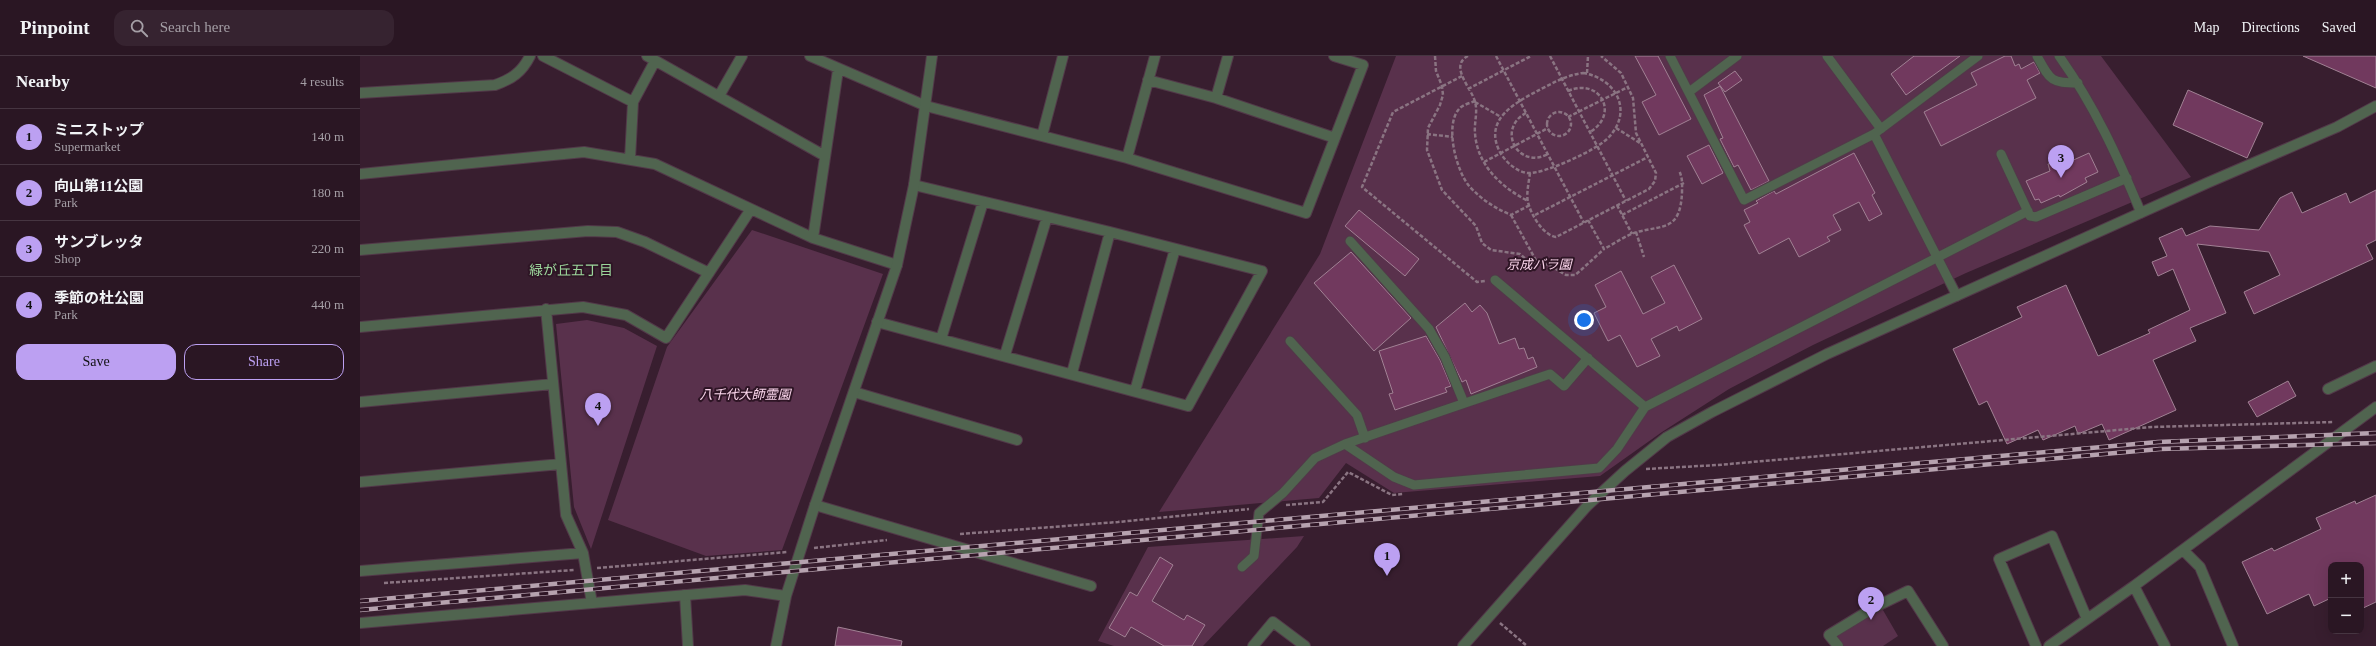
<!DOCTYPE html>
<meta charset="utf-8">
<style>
body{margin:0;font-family:"Times New Roman","Noto Sans JP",serif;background:#362330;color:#f1f3f6}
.controls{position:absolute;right:12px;bottom:12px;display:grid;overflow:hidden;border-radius:8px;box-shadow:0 4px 16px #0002}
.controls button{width:36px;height:36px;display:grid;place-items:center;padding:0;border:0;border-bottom:1px solid #463541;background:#2a1623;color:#f1f3f6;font:20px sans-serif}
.you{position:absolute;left:1224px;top:264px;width:14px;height:14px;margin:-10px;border:3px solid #fff;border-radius:50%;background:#1a73e8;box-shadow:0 0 0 6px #1a73e833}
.badge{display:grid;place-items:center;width:26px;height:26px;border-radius:50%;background:#bca0f2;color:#111;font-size:13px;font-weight:700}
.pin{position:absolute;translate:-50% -33px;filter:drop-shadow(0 1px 2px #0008)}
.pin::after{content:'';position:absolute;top:21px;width:14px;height:12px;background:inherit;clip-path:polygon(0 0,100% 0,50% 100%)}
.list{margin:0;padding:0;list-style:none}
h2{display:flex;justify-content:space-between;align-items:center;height:52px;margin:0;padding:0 16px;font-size:17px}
h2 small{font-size:13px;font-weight:400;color:#a59fa6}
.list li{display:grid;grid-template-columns:26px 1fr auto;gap:12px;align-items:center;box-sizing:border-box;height:56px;padding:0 16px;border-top:1px solid #463541}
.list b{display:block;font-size:15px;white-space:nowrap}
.list p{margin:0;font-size:13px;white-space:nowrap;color:#a59fa6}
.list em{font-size:13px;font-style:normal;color:#a59fa6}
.actions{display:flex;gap:8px;padding:12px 16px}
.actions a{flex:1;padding:9px 0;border:1px solid #bca0f2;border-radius:12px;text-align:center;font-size:14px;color:#bca0f2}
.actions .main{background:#bca0f2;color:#111}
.icon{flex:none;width:22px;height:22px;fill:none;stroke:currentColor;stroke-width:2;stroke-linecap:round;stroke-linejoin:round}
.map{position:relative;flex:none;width:2016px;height:590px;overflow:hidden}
header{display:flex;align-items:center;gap:24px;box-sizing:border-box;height:56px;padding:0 20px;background:#2a1623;border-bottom:1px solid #463541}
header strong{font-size:19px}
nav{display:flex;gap:22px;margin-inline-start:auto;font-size:14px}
.search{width:280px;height:36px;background:#362330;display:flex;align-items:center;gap:10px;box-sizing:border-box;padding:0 14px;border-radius:12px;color:#a59fa6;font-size:15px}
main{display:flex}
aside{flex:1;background:#2a1623}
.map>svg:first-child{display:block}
.green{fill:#59314c}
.building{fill:#71395e;stroke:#a18194}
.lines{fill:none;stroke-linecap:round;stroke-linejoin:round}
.service-casing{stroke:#523949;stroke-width:11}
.minor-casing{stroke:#523949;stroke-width:12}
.tertiary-casing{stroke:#523949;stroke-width:12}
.path{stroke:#8a7482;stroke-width:2.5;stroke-dasharray:4 2;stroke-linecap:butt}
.service{stroke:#50644f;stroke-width:9}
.minor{stroke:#50644f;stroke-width:10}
.tertiary{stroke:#50644f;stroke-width:10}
.rail-casing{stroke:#b6a2af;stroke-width:4.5}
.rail{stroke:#2e1525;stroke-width:3;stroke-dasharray:9;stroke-linecap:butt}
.labels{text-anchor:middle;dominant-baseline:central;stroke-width:4;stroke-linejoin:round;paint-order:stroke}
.park-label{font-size:13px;font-style:italic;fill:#fcd7ed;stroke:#2e1525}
.neighbourhood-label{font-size:14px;fill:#9cd69b;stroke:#2e1525}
</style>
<header>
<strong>Pinpoint</strong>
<div class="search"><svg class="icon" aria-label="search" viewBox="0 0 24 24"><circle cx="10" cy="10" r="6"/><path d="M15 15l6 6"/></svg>Search here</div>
<nav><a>Map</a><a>Directions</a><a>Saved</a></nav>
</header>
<main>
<aside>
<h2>Nearby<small>4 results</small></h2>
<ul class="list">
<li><span class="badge">1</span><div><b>ミニストップ</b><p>Supermarket</p></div><em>140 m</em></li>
<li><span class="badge">2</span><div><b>向山第11公園</b><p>Park</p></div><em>180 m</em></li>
<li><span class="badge">3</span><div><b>サンブレッタ</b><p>Shop</p></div><em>220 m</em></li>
<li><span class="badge">4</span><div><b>季節の杜公園</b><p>Park</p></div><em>440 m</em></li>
</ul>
<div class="actions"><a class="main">Save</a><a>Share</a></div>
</aside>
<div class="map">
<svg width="2016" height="590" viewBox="0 0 2016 590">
<rect width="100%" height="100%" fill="#381e2f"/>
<!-- green -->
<path class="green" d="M 1036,0 L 1741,0 L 1831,121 L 1606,217 L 1453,289 L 1369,333 L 1302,376 L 1240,420 L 1034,437 L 986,407 L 959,442 L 799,456 L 960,198 Z
M 392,174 L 523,218 L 422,494 L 346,500 L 248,464 L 307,291 Z
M 227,264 L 264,272 L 297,290 L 231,493 L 214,451 L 196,268 Z
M 944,480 L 937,491 L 843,590 L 754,590 L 738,585 L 788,491 Z
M 1520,549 L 1538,580 L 1523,590 L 1478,590 L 1469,579 Z"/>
<!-- building -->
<path class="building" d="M 1275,0 L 1298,0 L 1331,63 L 1299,79 L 1282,46 L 1296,39 Z
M 1554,0 L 1600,0 L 1546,39 L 1531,18 Z
M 1645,0 L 1651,0 L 1655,10 L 1659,8 L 1661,13 L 1674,6 L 1680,17 L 1667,24 L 1676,42 L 1581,90 L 1564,56 L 1617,29 L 1611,17 Z
M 1943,0 L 2016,0 L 2016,32 Z
M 1375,15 L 1382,24 L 1365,36 L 1358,27 Z
M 1360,30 L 1409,125 L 1391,134 L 1378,109 L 1374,111 L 1360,83 L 1363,82 L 1344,39 Z
M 1828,34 L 1903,67 L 1887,102 L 1813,69 Z
M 1349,89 L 1363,117 L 1342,128 L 1327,100 Z
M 1494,97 L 1515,137 L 1512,139 L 1522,158 L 1509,165 L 1499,146 L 1473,159 L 1481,174 L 1467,181 L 1470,185 L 1439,201 L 1429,182 L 1399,198 L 1384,169 L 1390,166 L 1384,154 L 1398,147 L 1396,145 L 1414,135 L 1416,138 Z
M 1729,97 L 1738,116 L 1725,122 L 1727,126 L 1700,141 L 1699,139 L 1681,147 L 1679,143 L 1675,144 L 1666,125 L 1690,115 L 1688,108 L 1695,105 L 1698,111 Z
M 2016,134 L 2016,184 L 2006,189 L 2013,203 L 1894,258 L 1884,236 L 1920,219 L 1909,196 L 1837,188 L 1866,257 L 1830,272 L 1836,285 L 1793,304 L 1816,354 L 1749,384 L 1742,368 L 1718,378 L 1715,370 L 1683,384 L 1678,374 L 1647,388 L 1627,345 L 1619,349 L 1593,293 L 1662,261 L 1657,251 L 1706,229 L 1738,300 L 1790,277 L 1788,274 L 1830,254 L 1813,213 L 1798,220 L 1792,206 L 1807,200 L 1799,182 L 1822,172 L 1826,180 L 1850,170 L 1899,174 L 1920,142 L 1932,136 L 1942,157 L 1986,137 L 1990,147 Z
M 999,154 L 1059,203 L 1045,220 L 985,170 Z
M 991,196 L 1051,262 L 1014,295 L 954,227 Z
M 1314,209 L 1342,263 L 1319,275 L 1317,270 L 1291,283 L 1300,300 L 1277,311 L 1260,279 L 1248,285 L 1234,257 L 1246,251 L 1235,229 L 1261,215 L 1283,258 L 1305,247 L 1291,221 Z
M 1105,247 L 1112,256 L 1120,249 L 1127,257 L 1139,288 L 1155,282 L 1159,293 L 1164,292 L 1168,303 L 1173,301 L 1177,311 L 1111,338 L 1106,324 L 1102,326 L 1076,271 Z
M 1066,280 L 1080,304 L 1091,330 L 1085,332 L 1087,336 L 1035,354 L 1029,338 L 1033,337 L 1019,295 Z
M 1928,325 L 1936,340 L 1897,361 L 1888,346 Z
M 2016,439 L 2016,546 L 2001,553 L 2001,509 L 1971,509 L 1971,542 L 1954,550 L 1949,538 L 1907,558 L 1882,506 L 1912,492 L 1914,495 L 1961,473 L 1956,462 L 1995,445 L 1996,448 Z
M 800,501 L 813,509 L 792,545 L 824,564 L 827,559 L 845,569 L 832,590 L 804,590 L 771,571 L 765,581 L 749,572 L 770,536 L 777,540 Z
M 478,571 L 542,585 L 541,590 L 475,590 Z"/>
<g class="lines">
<!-- service casing -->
<g class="service-casing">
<path id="service" d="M 1310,0 L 1384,144 L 1514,78 L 1618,0
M 1467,0 L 1521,73
M 1677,0 C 1690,24 1690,27 1718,27
M 1699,0 C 1734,49 1758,101 1781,157
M 1329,36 L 1377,0
M 1514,78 L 1597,240
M 1641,98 L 1670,160 L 1676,161 L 1767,122
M 990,185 L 1069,273 L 1085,301 L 1104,347
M 1135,224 L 1285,351 L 1668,155
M 930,285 L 997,359 L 1005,382
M 985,388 L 1034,421 L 1054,429 L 1239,412 L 1257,393 L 1285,351
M 882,511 L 894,500 L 899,457 L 923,437 L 955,402 L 985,388 L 1190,318 L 1204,330 L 1228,302"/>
</g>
<!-- minor casing -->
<g class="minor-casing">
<path id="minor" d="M 183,0 L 273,46
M 287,0 L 465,100
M 450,0 L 566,50 L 767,102 L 946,157 L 1003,9 L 974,0
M 788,24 L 856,42 L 975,82
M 0,37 L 135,29 C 152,23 162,16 170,0
M 359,40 L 382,0
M 856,42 L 868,0
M 682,80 L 703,0
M 767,102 L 795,0
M 270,103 L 273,46 L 295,5
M 0,118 L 224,96 L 295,108 L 453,182 L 537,209
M 453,182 L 478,14
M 0,194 L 228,175 L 257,176 L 285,186 L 349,217
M 186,253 L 206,459 L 223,497 L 232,547
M 517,266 L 828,350 L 902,215 L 750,176 L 554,129
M 0,271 L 223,251 L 266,259 L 306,282 L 391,153
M 581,283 L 623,146
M 645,299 L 687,161
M 712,317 L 750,176
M 1968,333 L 2016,310
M 775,335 L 815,193
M 494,336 L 657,384
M 0,346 L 193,328
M 0,426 L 201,408
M 455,449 L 731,530
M 1823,494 L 1840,511 L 1873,590
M 0,515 L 223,497
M 1774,530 L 1805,590
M 325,539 L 328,590
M 893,590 L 913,566 L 945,590
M 1478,590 L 1469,579 L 1515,551 L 1548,535 L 1583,590
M 1676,590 L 1639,503 L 1692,480 L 1727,563
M 1689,590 L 1774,530 L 2016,351"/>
</g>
<!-- tertiary casing -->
<g class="tertiary-casing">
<path id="tertiary" d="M 0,567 L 385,534 L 426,540
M 416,590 L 426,540 L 455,449 L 537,209 L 554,129 L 572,0
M 1103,590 L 1227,450 L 1265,415 L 1307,381 L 1352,356 L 1467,298 L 1847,127 L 1977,71 L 2016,50"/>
</g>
<!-- path -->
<path class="path" d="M 1075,0 L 1076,15 L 1082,30 L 1083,39 L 1080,49 L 1068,72 L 1067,94 L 1082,134 L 1116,170 L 1122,187 L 1131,194 L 1160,198 L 1168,205 L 1189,209 L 1206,219 L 1215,219 L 1221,214 L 1244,193
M 1108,0 C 1088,10 1113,34 1115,46 C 1118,56 1114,67 1115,77 C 1117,109 1141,131 1168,145
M 1136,0 L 1224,167
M 1190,0 L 1266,145
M 1223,17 C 1255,22 1274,54 1249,81 C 1239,93 1183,119 1167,117 C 1156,115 1147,107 1141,98 C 1121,63 1157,46 1181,33 C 1195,26 1207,19 1223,17 Z
M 1227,17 L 1228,0
M 1102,20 L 1033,56 L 1002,131 L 1117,226 L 1125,225
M 1108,33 L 1171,0
M 1208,35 C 1240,21 1260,58 1230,76
M 1115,45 C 1110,47 1102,49 1099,53 C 1084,70 1097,117 1110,131 C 1122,144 1135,152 1151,159 L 1170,149
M 1115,46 L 1141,61
M1187 68a12 12 0 1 1 24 0a12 12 0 1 1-24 0Z
M 1166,57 C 1136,73 1158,114 1188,98
M 1208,61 L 1268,31
M 1256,72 L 1280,87
M 1067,78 L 1093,81
M 1124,106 L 1188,72
M 1170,117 C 1169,125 1166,138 1168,146 C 1171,159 1183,179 1196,181 L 1289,133 L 1295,125 L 1296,117 L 1276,77 L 1273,42 L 1261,17 L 1241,0
M 1257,149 L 1272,178
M 1151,159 L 1178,208
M 1175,159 L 1288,101
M 1262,159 L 1324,127
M 1228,164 L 1244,193 C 1254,188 1266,179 1277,176 C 1305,169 1320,174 1322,137 C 1322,127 1323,124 1319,114
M 1276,176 L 1284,201
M 1286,413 L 1358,409 L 1792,371 L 1974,366
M 926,449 L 963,446 L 988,416 L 1032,439 L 1043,438
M 600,478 L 758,466 L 889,453
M 454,492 L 527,484
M 237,512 L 427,496
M 24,527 L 214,514
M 1140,567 L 1167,590"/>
<!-- service -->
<use href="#service" class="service"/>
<!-- minor -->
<use href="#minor" class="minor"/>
<!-- tertiary -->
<use href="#tertiary" class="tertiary"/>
<!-- rail casing -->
<g class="rail-casing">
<path id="rail" d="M 0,545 L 1798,386 L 2016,377
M 0,554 L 1800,393 L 2016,387"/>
</g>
<!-- rail -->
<use href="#rail" class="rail"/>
</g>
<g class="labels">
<!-- park labels -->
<g class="park-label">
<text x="1179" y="208">京成バラ園</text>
<text x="385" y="338">八千代大師霊園</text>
</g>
<!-- neighbourhood labels -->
<g class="neighbourhood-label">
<text x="211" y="214">緑が丘五丁目</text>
</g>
</g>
</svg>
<div class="controls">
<button>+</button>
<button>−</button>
</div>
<div class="you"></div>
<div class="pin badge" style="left:1027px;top:520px">1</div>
<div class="pin badge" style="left:1511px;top:564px">2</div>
<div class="pin badge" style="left:1701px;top:122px">3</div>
<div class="pin badge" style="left:238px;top:370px">4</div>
</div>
</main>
